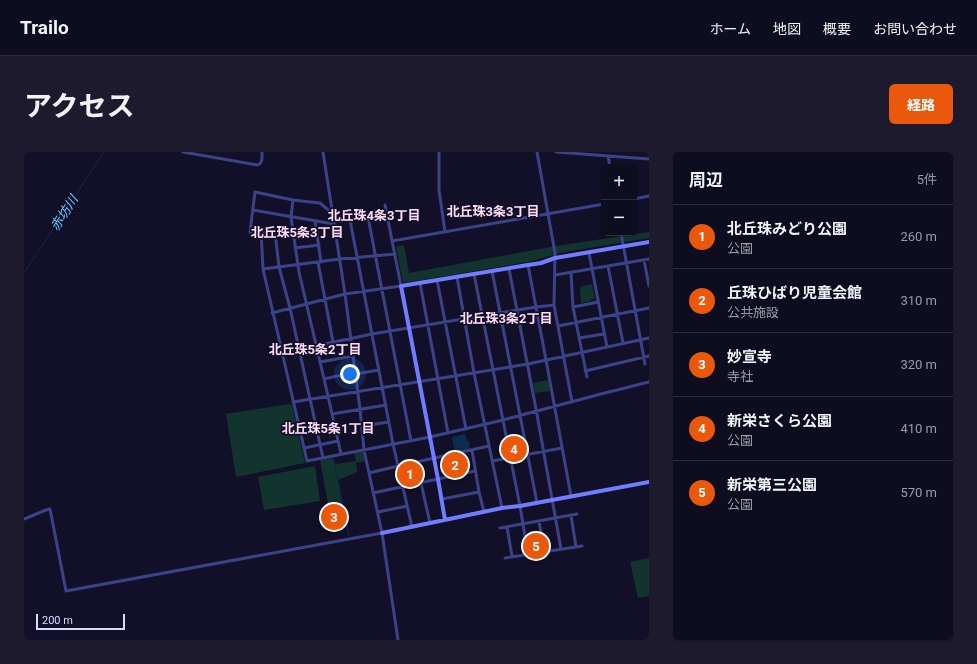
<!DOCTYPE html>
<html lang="ja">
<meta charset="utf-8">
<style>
body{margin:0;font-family:Roboto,"Noto Sans JP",sans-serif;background:#1c1a2c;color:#f1f3f6}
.controls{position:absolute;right:12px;top:12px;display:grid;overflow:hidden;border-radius:6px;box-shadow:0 1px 3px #0004}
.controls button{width:36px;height:36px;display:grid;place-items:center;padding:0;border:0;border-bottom:1px solid #2e2c3d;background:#0e0c1f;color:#f1f3f6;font:20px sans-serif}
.scale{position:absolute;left:12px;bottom:10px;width:89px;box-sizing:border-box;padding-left:4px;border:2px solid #d9d9ff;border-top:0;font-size:11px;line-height:14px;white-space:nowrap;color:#d9d9ff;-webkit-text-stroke:3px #121029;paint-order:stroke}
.you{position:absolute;left:326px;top:222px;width:14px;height:14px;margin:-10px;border:3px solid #fff;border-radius:50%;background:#1a73e8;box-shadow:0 0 0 6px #1a73e833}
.badge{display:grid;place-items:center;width:26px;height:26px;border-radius:50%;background:#ea580c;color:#fff;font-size:13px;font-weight:700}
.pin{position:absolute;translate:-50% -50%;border:2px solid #fff;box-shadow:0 1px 4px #0006}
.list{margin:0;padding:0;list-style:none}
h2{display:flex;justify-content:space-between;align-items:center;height:52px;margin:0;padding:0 16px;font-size:17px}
h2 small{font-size:13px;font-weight:400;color:#9b9ba4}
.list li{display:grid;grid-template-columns:26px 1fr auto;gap:12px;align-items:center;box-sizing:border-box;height:64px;padding:0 16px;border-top:1px solid #2e2c3d}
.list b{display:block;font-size:15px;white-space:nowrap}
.list p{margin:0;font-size:13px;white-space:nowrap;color:#9b9ba4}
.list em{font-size:13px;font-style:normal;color:#9b9ba4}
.map{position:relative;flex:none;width:625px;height:488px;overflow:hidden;border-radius:6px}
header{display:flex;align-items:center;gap:24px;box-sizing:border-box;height:56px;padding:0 20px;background:#0e0c1f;border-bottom:1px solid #2e2c3d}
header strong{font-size:19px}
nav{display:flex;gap:22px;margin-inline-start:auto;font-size:14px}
.intro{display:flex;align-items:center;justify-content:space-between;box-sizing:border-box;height:96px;padding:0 24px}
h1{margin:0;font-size:28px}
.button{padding:10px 18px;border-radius:6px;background:#ea580c;color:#fff;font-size:14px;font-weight:700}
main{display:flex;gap:24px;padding:0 24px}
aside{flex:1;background:#0e0c1f;border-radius:6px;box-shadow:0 1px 3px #0004}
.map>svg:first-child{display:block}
.green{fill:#13332e}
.water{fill:#0d2b4b}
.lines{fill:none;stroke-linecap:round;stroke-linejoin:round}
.stream{stroke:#0d2b4b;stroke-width:1}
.street{stroke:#3c4287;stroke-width:3}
.secondary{stroke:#717dfe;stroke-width:4}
.labels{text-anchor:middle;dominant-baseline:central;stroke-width:3.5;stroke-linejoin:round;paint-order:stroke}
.neighbourhood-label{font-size:13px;font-weight:bold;fill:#ffdbf6;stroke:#121029}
.water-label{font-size:13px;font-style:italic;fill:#68c9fe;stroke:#121029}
</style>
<header>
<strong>Trailo</strong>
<nav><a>ホーム</a><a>地図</a><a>概要</a><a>お問い合わせ</a></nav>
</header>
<div class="intro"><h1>アクセス</h1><a class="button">経路</a></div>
<main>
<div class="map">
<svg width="625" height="488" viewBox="0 0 625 488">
<rect width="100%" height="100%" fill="#121029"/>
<!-- green -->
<path class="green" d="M 625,80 L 625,86 L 535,101 L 509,109 L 379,131 L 372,94 L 380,93 L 385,121 L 532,94 Z
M 568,132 L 571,147 L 567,147 L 567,149 L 557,151 L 556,135 Z
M 524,228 L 526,239 L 511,241 L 509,231 Z
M 265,252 L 268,253 L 281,311 L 212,325 L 202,262 Z
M 339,300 L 341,309 L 333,311 L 332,310 L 333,320 L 314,328 L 311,312 L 332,309 L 330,301 Z
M 309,306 L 319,354 L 305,357 L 296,308 Z
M 392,312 L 397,329 L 381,332 L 380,332 L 376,316 L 378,315 Z
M 291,314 L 296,349 L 240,358 L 234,325 Z
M 625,406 L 625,444 L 614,446 L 606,410 Z"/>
<!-- water -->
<path class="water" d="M 441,282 L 443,289 L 445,289 L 446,298 L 431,301 L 428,285 Z"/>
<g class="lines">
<!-- stream -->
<path class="stream" d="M 0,121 L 80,0
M 310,309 L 325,384"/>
<!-- street -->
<path class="street" d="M 159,0 L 233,13 C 239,12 238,5 238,0
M 299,0 L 321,142 L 336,257 L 340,298 L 358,381 L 374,488
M 415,0 L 415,38 L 421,80
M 513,0 L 531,101 L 530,153 L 548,250
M 532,0 L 625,7
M 584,4 L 586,15
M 610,47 L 625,44
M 269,48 L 267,65 L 275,120 L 304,244 L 317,302
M 229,58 L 310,72
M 344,65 L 387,289
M 326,68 L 369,292 L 388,375
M 291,69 L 297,110
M 310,70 L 363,61
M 237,79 L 239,117 L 283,309 L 406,285 L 479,268 L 577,242 L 625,230
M 251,80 L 255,115 L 266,156 L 299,306
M 293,80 L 269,83 L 251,80 L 226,80 L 231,40 L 269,48 L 296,51 L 309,62
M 597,81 L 621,212
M 368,89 L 580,52
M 271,96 L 295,93
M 565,101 L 583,195
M 620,108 L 625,134
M 294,110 L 309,190
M 504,113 L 522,208 L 547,344
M 584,114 L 599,191
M 239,117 L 316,107 L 371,102
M 485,117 L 512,257 L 537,397
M 468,119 L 513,351
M 547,121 L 549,155 L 563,225
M 450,122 L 496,354 L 504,402
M 531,123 L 625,107
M 433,125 L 450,221 L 478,356
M 413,128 L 442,277
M 396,131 L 424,281
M 549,155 L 574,150
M 248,161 L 321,142 L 377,134 L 361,53
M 534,174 L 625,156
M 555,186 L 580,182
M 258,201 L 348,182 L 512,155 L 530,153
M 296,210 L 329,204
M 561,219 L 625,204
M 331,222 L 355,218
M 300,227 L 331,220
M 269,250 L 504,212 L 625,186
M 308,262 L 362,253
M 338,274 L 365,270
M 280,296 L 314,289
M 448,298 L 455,340 L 460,360
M 468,309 L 538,296
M 345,321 L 374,314 L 465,294
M 397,331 L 406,371
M 349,341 L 451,319
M 418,347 L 455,340
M 354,360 L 383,354
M 547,363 L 552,395
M 0,367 L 22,358 L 26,357 L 42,439 L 358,381
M 515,369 L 520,399
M 483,375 L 488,404
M 476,376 L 553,362
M 481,406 L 558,394"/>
<!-- secondary -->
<path class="secondary" d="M 421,368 L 414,327 L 377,134 L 504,113 L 517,111 L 531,106 L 625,90
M 358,381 L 478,356 L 496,354 L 625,330"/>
</g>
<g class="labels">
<!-- neighbourhood labels -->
<g class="neighbourhood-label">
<text x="469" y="59">北丘珠3条3丁目</text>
<text x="350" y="63">北丘珠4条3丁目</text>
<text x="273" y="80">北丘珠5条3丁目</text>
<text x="482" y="166">北丘珠3条2丁目</text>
<text x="291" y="197">北丘珠5条2丁目</text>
<text x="304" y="276">北丘珠5条1丁目</text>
</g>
<!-- water labels -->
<g class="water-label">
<text transform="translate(40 61) rotate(-57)">赤坊川</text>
</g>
</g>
</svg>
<div class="controls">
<button>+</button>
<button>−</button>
</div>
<div class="scale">200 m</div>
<div class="you"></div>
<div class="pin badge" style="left:386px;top:322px">1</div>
<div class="pin badge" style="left:431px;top:313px">2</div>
<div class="pin badge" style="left:310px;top:365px">3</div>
<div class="pin badge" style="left:490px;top:297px">4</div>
<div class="pin badge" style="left:512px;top:394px">5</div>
</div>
<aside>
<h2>周辺<small>5件</small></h2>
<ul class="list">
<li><span class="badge">1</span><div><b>北丘珠みどり公園</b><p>公園</p></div><em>260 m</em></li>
<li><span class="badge">2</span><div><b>丘珠ひばり児童会館</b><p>公共施設</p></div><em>310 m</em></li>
<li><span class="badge">3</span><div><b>妙宣寺</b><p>寺社</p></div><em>320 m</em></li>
<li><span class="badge">4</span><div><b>新栄さくら公園</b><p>公園</p></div><em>410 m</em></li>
<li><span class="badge">5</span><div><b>新栄第三公園</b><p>公園</p></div><em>570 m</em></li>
</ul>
</aside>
</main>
